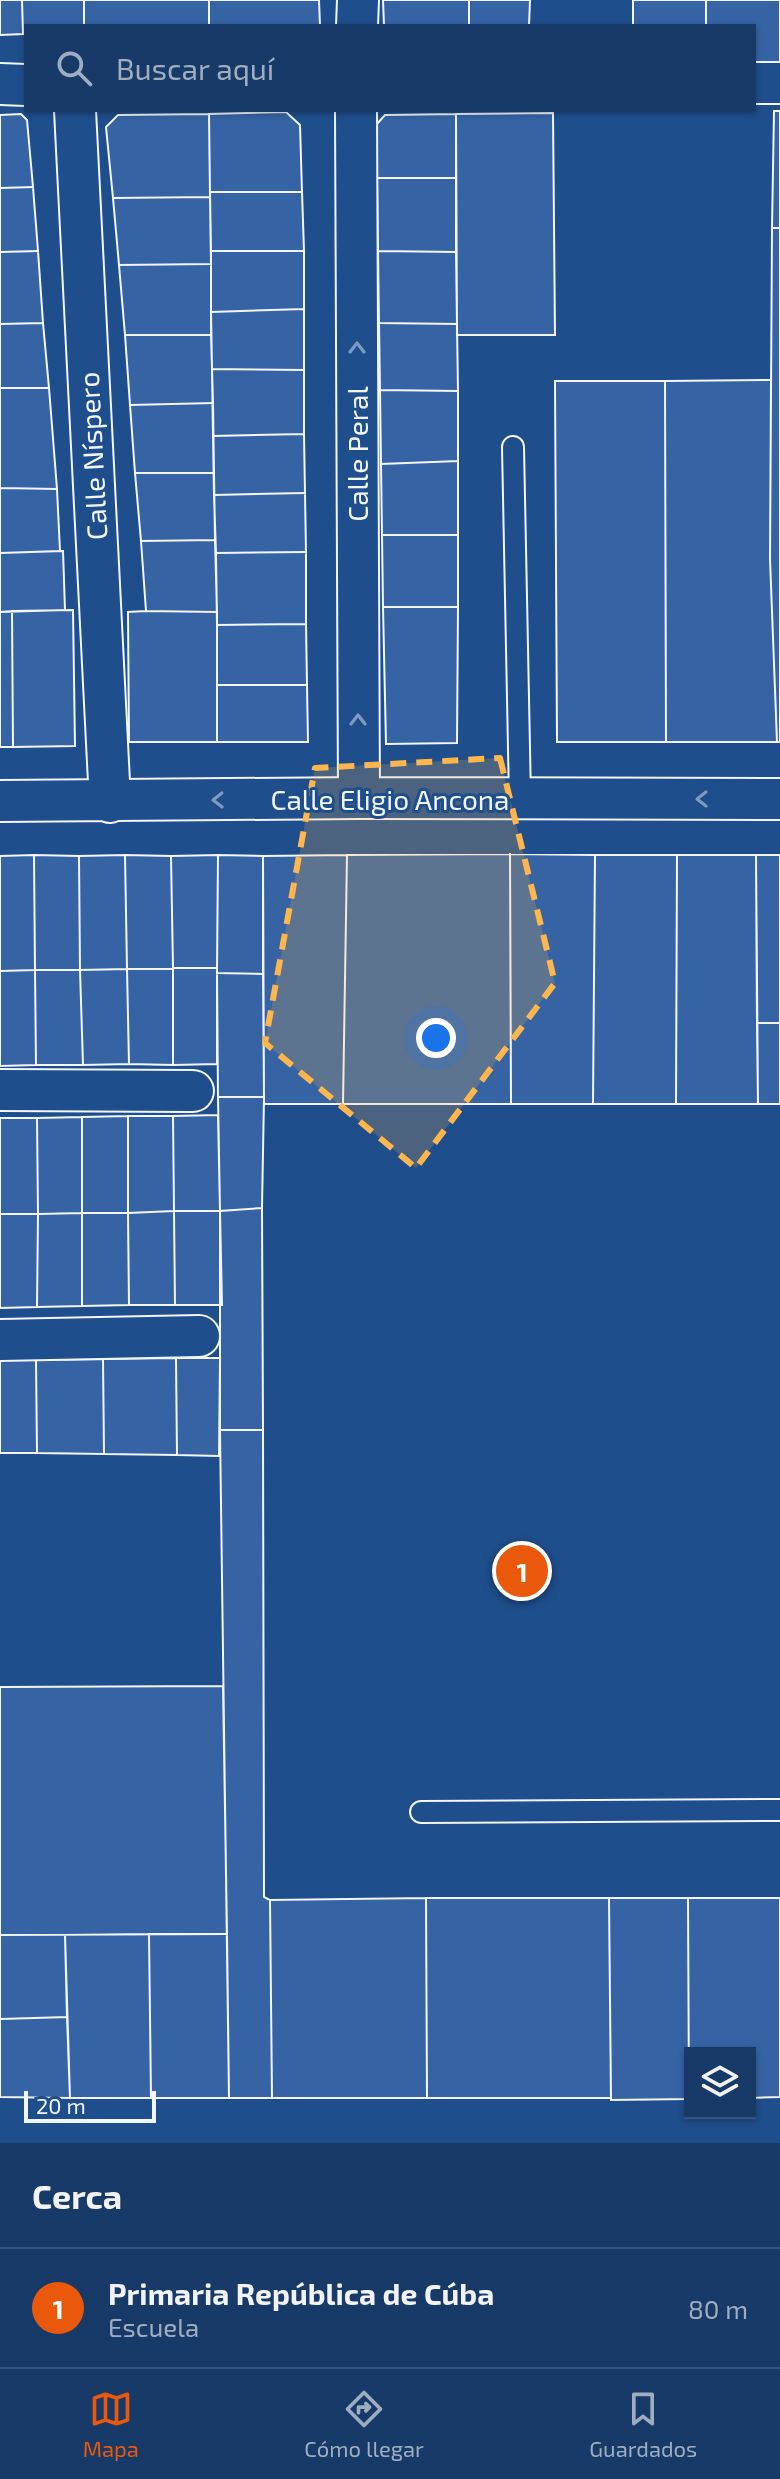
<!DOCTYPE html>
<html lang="es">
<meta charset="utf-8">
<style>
body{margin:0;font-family:"Exo 2",sans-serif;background:#244571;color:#f1f3f6}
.controls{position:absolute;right:24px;bottom:24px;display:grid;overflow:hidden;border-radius:0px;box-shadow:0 2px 6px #0004}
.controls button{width:72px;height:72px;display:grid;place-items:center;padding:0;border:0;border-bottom:2px solid #36547d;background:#173a69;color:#f1f3f6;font:40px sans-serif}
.scale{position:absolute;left:24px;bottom:20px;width:132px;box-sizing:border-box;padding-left:8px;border:4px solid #f2f6ff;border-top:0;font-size:22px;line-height:28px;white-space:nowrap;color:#f2f6ff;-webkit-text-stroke:6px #1f4e8c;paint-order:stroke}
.you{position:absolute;left:436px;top:1038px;width:28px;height:28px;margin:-20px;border:6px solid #fff;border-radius:50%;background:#1a73e8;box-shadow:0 0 0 12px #1a73e833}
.badge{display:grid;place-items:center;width:52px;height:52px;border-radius:50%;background:#ea580c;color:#fff;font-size:26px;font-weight:700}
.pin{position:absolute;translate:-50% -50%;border:4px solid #fff;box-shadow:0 2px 8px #0006}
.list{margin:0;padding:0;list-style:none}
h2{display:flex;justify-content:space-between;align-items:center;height:104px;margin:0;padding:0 32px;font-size:34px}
h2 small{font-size:26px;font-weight:400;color:#9eadc0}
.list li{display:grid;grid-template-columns:52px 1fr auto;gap:24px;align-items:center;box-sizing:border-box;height:120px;padding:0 32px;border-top:2px solid #36547d}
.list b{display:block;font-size:30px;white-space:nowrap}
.list p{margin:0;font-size:26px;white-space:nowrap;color:#9eadc0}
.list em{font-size:26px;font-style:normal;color:#9eadc0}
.icon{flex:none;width:44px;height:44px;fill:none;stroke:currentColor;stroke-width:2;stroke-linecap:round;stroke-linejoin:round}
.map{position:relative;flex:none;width:780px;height:2143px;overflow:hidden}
.search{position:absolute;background:#173a69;box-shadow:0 2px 6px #0004;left:24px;right:24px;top:24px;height:88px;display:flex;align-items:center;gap:20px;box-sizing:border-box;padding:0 28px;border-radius:0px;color:#9eadc0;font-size:30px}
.sheet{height:224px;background:#173a69}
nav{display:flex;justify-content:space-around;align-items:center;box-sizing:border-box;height:112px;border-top:2px solid #36547d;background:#173a69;font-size:22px;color:#9eadc0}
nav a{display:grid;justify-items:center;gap:4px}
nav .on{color:#ea580c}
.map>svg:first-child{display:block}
.building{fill:#3563a3;stroke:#f2f6ff;stroke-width:2}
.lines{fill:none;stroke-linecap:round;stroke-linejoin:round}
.lane-casing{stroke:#f2f6ff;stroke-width:24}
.street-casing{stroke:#f2f6ff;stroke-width:44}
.lane{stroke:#1f4e8c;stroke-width:20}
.street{stroke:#1f4e8c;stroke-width:40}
.oneway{stroke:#7e9ac0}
.marked{fill:#ffb74d;fill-opacity:0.2;stroke:#ffb74d;stroke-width:6;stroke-dasharray:16 10;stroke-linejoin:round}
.labels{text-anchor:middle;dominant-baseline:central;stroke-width:6;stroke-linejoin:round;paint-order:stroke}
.street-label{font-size:28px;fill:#f2f6ff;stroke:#1f4e8c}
</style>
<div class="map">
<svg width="780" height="2143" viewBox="0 0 780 2143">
<rect width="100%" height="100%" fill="#1f4e8c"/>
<!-- building -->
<path class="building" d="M 0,0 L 22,0 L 23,34 L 0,35 Z
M 22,0 L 84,0 L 84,26 L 26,26 L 26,34 L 23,34 Z
M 84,0 L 209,0 L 209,26 L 84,26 Z
M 209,0 L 319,0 L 320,26 L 209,26 Z
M 383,0 L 469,0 L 469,26 L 384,26 Z
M 469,0 L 530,0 L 529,26 L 469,26 Z
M 633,0 L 706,0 L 706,26 L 633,26 Z
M 706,0 L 780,0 L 780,65 L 754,65 L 754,26 L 706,26 Z
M 774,111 L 780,111 L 780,228 L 772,228 Z
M 286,112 L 300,125 L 302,192 L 210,192 L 209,114 Z
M 553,113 L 555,335 L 457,335 L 456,114 Z
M 21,114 L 27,120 L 33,187 L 0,188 L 0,115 Z
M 209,114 L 210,197 L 113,198 L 106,127 L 118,115 Z
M 456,114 L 456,178 L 377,178 L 376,125 L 385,115 Z
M 377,178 L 456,178 L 456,252 L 378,251 Z
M 33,187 L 38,251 L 0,252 L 0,188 Z
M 210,192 L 302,192 L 304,251 L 211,251 Z
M 210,197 L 211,264 L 119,265 L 113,198 Z
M 772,228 L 780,228 L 780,742 L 777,742 L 770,559 Z
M 38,251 L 43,323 L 0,324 L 0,252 Z
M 211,251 L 304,251 L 304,309 L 211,312 Z
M 378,251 L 456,252 L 457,324 L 379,323 Z
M 211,264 L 211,335 L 125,335 L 119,265 Z
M 304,309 L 304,370 L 212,369 L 211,312 Z
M 43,323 L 49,388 L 0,388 L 0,324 Z
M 379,323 L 457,324 L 458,391 L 380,390 Z
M 125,335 L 211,335 L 213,403 L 130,405 Z
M 212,369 L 304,370 L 304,434 L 213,436 Z
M 771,380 L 770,559 L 777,742 L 666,742 L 665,381 Z
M 555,381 L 665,381 L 666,742 L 557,742 Z
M 0,388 L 49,388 L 57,489 L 0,488 Z
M 380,390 L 458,391 L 458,461 L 381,464 Z
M 213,403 L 214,473 L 135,473 L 130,405 Z
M 304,434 L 305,493 L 214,495 L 213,436 Z
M 458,461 L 458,535 L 382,535 L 381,464 Z
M 135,473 L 214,473 L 215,540 L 141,541 Z
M 0,488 L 57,489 L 60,551 L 0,553 Z
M 305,493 L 306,552 L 216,553 L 214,495 Z
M 382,535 L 458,535 L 458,607 L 383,607 Z
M 215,540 L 217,612 L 146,611 L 141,541 Z
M 63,551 L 65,610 L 0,612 L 0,553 Z
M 306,552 L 306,624 L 217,625 L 216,553 Z
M 383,607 L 458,607 L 457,743 L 386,744 Z
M 73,610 L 75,746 L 13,747 L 12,611 Z
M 12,611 L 13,747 L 0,747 L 0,612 Z
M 146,611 L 217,612 L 217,742 L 129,742 L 128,612 Z
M 306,624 L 307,685 L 217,685 L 217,625 Z
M 217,685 L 307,685 L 308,742 L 217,742 Z
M 510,854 L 511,1104 L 343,1104 L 347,855 Z
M 510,854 L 595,855 L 593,1104 L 511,1104 Z
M 34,855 L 35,970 L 0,971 L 0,856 Z
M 34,855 L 79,856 L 80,970 L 35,970 Z
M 125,855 L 127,969 L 80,970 L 79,856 Z
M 125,855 L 171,856 L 173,969 L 127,969 Z
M 218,855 L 263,856 L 263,974 L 217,973 Z
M 218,855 L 217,968 L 173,968 L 171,856 Z
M 347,855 L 343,1104 L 264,1104 L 263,856 Z
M 595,855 L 677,855 L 676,1104 L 593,1104 Z
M 677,855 L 756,855 L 758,1104 L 676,1104 Z
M 756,855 L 780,855 L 780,1023 L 757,1023 Z
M 217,968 L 217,1064 L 173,1065 L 173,968 Z
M 127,969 L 129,1064 L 83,1065 L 80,970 Z
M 127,969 L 173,969 L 173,1065 L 129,1064 Z
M 35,970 L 36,1065 L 0,1066 L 0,971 Z
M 35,970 L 80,970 L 83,1065 L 36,1065 Z
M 217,973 L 263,974 L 264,1097 L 218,1097 Z
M 757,1023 L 780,1023 L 780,1104 L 758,1104 Z
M 218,1097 L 264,1097 L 262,1208 L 220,1211 Z
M 218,1115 L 220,1211 L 174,1211 L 173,1116 Z
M 128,1116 L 128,1213 L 82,1213 L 82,1117 Z
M 128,1116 L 173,1116 L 174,1211 L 128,1213 Z
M 82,1117 L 82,1213 L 38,1214 L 37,1118 Z
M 0,1118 L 37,1118 L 38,1214 L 0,1214 Z
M 262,1208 L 263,1430 L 220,1430 L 220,1211 Z
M 174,1211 L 220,1211 L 222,1305 L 175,1305 Z
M 174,1211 L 175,1305 L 129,1305 L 128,1213 Z
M 82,1213 L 128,1213 L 129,1305 L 82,1306 Z
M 82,1213 L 82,1306 L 37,1307 L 38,1214 Z
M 0,1214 L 38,1214 L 37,1307 L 0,1308 Z
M 176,1358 L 177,1455 L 104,1454 L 103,1359 Z
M 176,1358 L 220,1358 L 219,1456 L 177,1455 Z
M 103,1359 L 104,1454 L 37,1453 L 36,1360 Z
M 0,1360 L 36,1360 L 37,1453 L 0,1453 Z
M 220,1430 L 263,1430 L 264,1897 L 270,1900 L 272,2098 L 229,2098 Z
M 223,1686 L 227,1934 L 0,1935 L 0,1687 Z
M 426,1898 L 609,1898 L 611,2098 L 427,2098 Z
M 426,1898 L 427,2098 L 272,2098 L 270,1900 Z
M 609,1898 L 688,1898 L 689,2099 L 611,2100 Z
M 688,1898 L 780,1898 L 780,2097 L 750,2098 L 750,2053 L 690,2053 L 689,2098 Z
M 149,1934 L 151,2098 L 70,2098 L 65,1935 Z
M 149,1934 L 227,1934 L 229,2098 L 151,2098 Z
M 0,1935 L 65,1935 L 67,2017 L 0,2019 Z
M 67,2017 L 70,2098 L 0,2097 L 0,2019 Z"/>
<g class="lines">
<!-- lane casing -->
<g class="lane-casing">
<path id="lane" d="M 513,447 L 520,798
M 421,1812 L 780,1810"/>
</g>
<!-- street casing -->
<g class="street-casing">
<path id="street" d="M 357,26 L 358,0
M 754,83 L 780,83
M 0,84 L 26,85
M 75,110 L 110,802
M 356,110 L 359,798
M 0,801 L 359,798 L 780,799
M 0,1090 L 193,1091
M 0,1340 L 199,1336"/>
</g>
<!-- lane -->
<use href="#lane" class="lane"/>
<!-- street -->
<use href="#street" class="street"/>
</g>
<!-- one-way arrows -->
<defs><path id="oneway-chevron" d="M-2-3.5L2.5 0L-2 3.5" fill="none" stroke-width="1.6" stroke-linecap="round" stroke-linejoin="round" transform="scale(2)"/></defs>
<g class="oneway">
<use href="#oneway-chevron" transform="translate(357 348) rotate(-90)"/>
<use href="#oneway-chevron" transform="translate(358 720) rotate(-90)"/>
<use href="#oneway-chevron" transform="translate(702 799) rotate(-180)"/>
<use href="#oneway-chevron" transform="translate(218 800) rotate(179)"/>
</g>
<!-- marked area -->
<path class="marked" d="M 500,758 L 555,983 L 416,1168 L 265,1043 L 315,768 Z"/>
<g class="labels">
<!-- street labels -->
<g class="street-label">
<text transform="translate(357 454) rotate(-90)">Calle Peral</text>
<text transform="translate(92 456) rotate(-93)">Calle Níspero</text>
<text x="390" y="799">Calle Eligio Ancona</text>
</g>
</g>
</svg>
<div class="controls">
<button><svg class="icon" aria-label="layers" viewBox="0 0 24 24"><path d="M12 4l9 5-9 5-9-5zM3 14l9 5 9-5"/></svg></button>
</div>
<div class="scale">20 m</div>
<div class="you"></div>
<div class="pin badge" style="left:522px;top:1571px">1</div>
<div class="search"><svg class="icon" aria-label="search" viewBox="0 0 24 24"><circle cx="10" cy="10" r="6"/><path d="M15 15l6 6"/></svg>Buscar aquí</div>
</div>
<section class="sheet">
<h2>Cerca<small></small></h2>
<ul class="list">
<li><span class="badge">1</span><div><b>Primaria República de Cúba</b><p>Escuela</p></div><em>80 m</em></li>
</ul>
</section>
<nav>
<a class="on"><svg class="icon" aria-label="map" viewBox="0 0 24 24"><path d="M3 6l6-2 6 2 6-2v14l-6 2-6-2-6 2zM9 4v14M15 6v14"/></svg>Mapa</a>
<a><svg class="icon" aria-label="directions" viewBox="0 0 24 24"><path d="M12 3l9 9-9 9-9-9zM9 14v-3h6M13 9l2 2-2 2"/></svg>Cómo llegar</a>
<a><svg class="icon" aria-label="saved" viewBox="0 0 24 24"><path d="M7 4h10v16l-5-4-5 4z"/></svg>Guardados</a>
</nav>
